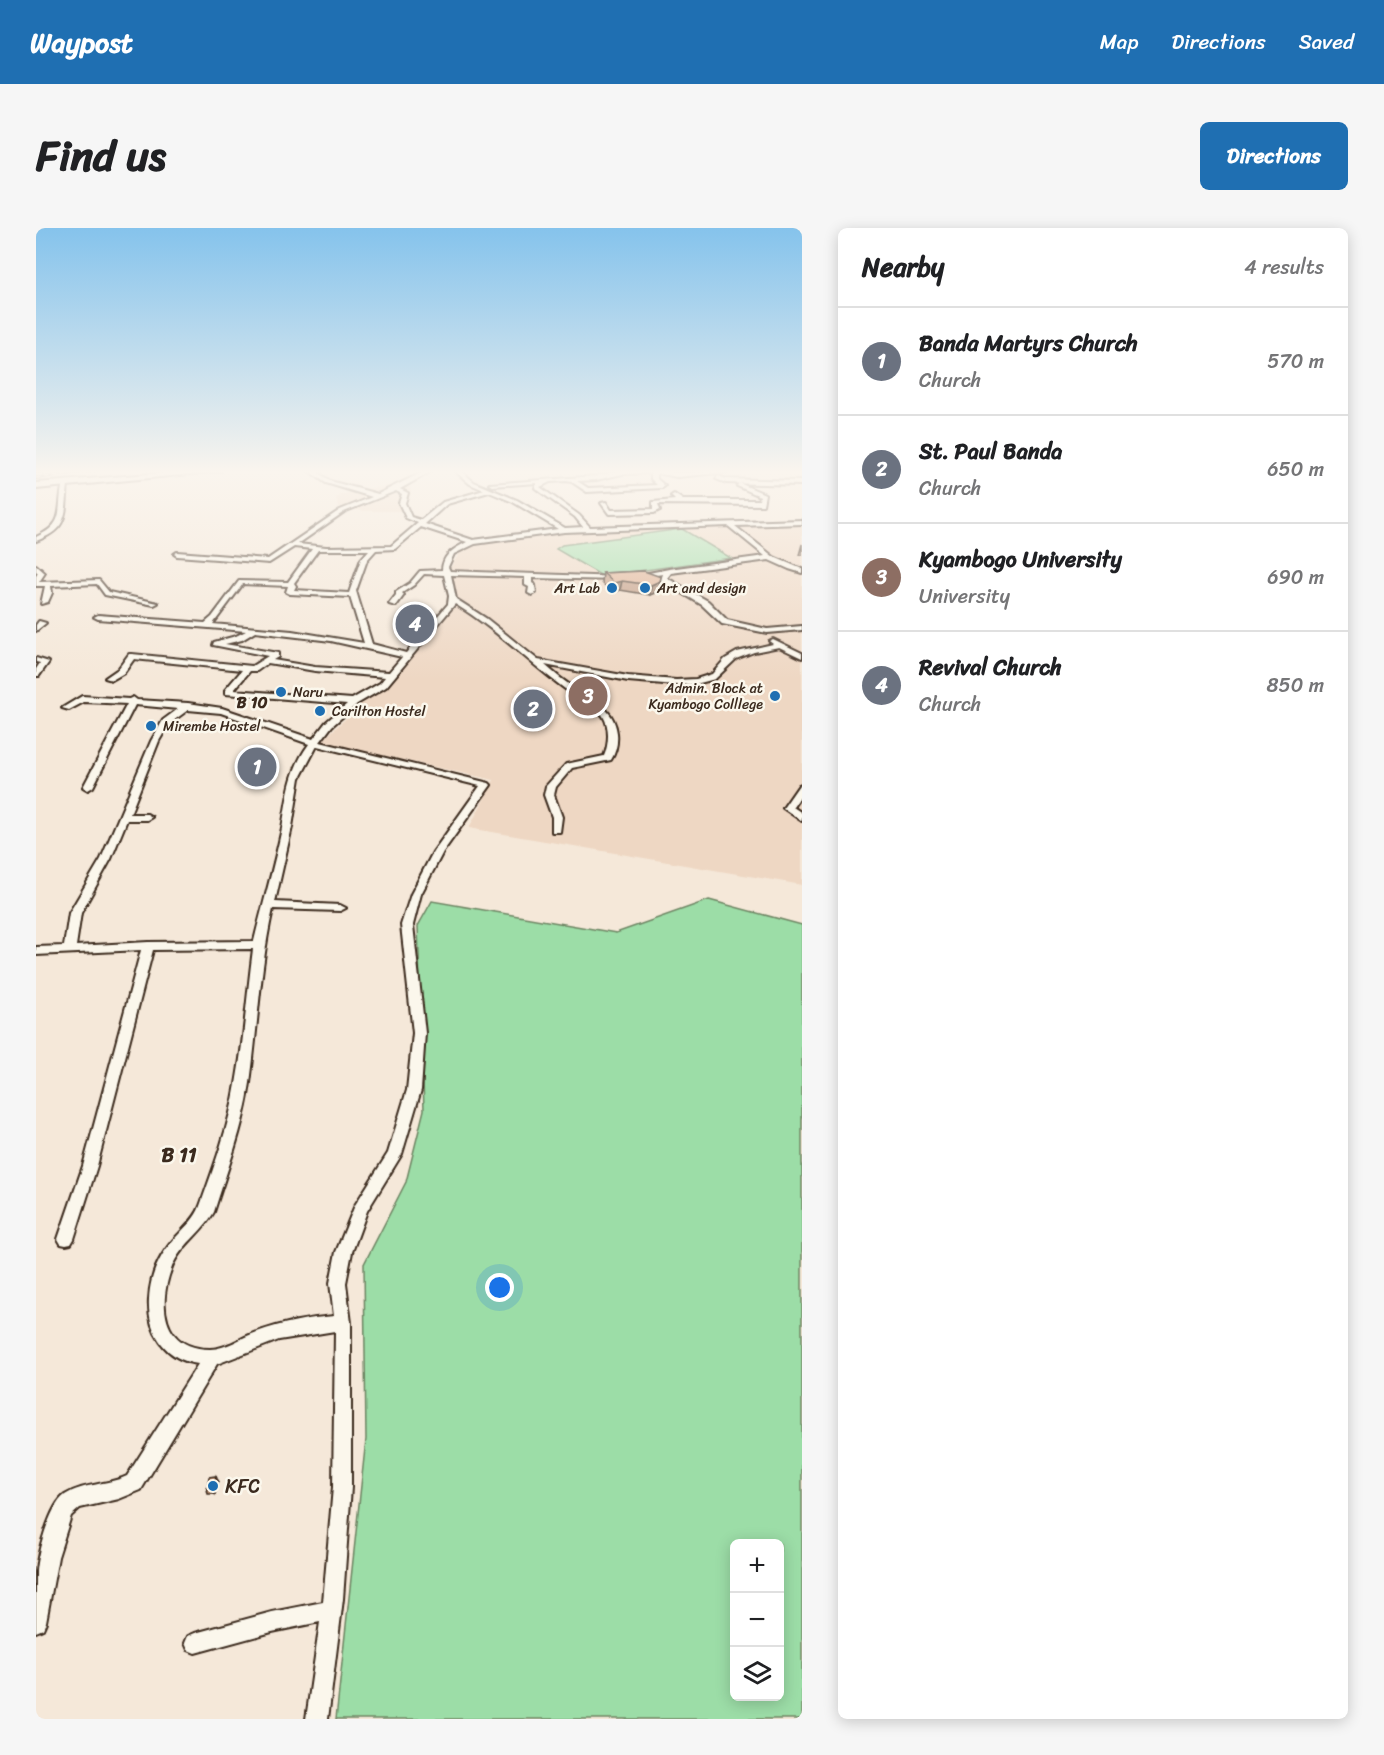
<!DOCTYPE html>
<meta charset="utf-8">
<style>
body{margin:0;font-family:Sriracha,sans-serif;background:#f6f6f6;color:#202124}
.controls{position:absolute;right:18px;bottom:18px;display:grid;overflow:hidden;border-radius:9px;box-shadow:0 3px 15px #0003}
.controls button{width:54px;height:54px;display:grid;place-items:center;padding:0;border:0;border-bottom:2px solid #e0e0e0;background:#fff;color:#202124;font:30px sans-serif}
.you{position:absolute;left:464px;top:1060px;width:21px;height:21px;margin:-15px;border:4px solid #fff;border-radius:50%;background:#1a73e8;box-shadow:0 0 0 9px #1a73e833}
.badge{display:grid;place-items:center;width:39px;height:39px;border-radius:50%;background:#1f6fb2;color:#fff;font-size:20px;font-weight:700}
.pin{position:absolute;translate:-50% -50%;border:3px solid #fff;box-shadow:0 2px 6px #0006}
.list{margin:0;padding:0;list-style:none}
h2{display:flex;justify-content:space-between;align-items:center;height:78px;margin:0;padding:0 24px;font-size:26px}
h2 small{font-size:20px;font-weight:400;color:#757577}
.list li{display:grid;grid-template-columns:39px 1fr auto;gap:18px;align-items:center;box-sizing:border-box;height:108px;padding:0 24px;border-top:2px solid #e0e0e0}
.list b{display:block;font-size:22px;white-space:nowrap}
.list p{margin:0;font-size:20px;white-space:nowrap;color:#757577}
.list em{font-size:20px;font-style:normal;color:#757577}
.icon{flex:none;width:33px;height:33px;fill:none;stroke:currentColor;stroke-width:2;stroke-linecap:round;stroke-linejoin:round}
.map{position:relative;flex:none;width:766px;height:1491px;overflow:hidden;border-radius:9px}
header{display:flex;align-items:center;gap:36px;box-sizing:border-box;height:84px;padding:0 30px;background:#1f6fb2;color:#fff}
header strong{font-size:28px}
nav{display:flex;gap:33px;margin-inline-start:auto;font-size:21px}
.intro{display:flex;align-items:center;justify-content:space-between;box-sizing:border-box;height:144px;padding:0 36px}
h1{margin:0;font-size:42px}
.button{padding:15px 27px;border-radius:9px;background:#1f6fb2;color:#fff;font-size:21px;font-weight:700}
main{display:flex;gap:36px;padding:0 36px}
aside{flex:1;background:#fff;border-radius:9px;box-shadow:0 3px 15px #0003}
.map>svg:first-child{display:block}
.built{fill:#eed7c3}
.green{fill:#9cdda7;stroke:#6c8462;stroke-width:1.5;fill-rule:evenodd}
.lines{fill:none;stroke-linecap:round;stroke-linejoin:round}
.minor-casing{stroke:#3b2a1e;stroke-width:4}
.highway-casing{stroke:#3b2a1e;stroke-width:4}
.minor{fill:#fbf7ec;fill-rule:evenodd}
.highway{fill:#fbf7ec;fill-rule:evenodd}
.rail-casing{stroke:#3b2a1e;stroke-width:3}
.rail{stroke:#fbf7ec;stroke-width:1.5;stroke-dasharray:4.5;stroke-linecap:butt}
.wall{fill:#bf967b;stroke:#3b2a1e;stroke-width:1.5}
.shaded-wall{fill:#9b7a64;stroke:#3b2a1e;stroke-width:1.5}
.building{fill:#deae8f;stroke:#3b2a1e;stroke-width:1.5}
.poi-dot{fill:#1f6fb2;stroke:#fbf7ec;stroke-width:2}
.labels{text-anchor:middle;dominant-baseline:central;stroke-width:5;stroke-linejoin:round;paint-order:stroke}
.far-poi-label{font-size:14px;fill:#3b2a1e;stroke:#fbf7ec;text-anchor:start}
.far-quarter-label{font-size:16px;font-weight:bold;fill:#3b2a1e;stroke:#fbf7ec}
.quarter-label{font-size:20px;font-weight:bold;fill:#3b2a1e;stroke:#fbf7ec}
.near-poi-label{font-size:20px;fill:#3b2a1e;stroke:#fbf7ec;text-anchor:start}
</style>
<header>
<strong>Waypost</strong>
<nav><a>Map</a><a>Directions</a><a>Saved</a></nav>
</header>
<div class="intro"><h1>Find us</h1><a class="button">Directions</a></div>
<main>
<div class="map">
<svg width="766" height="1491" viewBox="0 0 766 1491">
<rect width="100%" height="100%" fill="#f5e8d9"/>
<filter id="ink" filterUnits="userSpaceOnUse"><feTurbulence type="fractalNoise" baseFrequency=".0167" numOctaves="2"/><feDisplacementMap in="SourceGraphic" scale="12" xChannelSelector="R" yChannelSelector="G"/><feConvolveMatrix kernelMatrix="1 2 1 2 8 2 1 2 1" color-interpolation-filters="sRGB"/></filter>
<g filter="url(#ink)">
<!-- built -->
<path class="built" d="M 359,257 L 374,259 L 375,266 L 366,283 L 328,283 L 303,279 L 300,270 L 315,263 Z
M 766,295 L 766,657 L 433,600 L 458,552 L 285,514 L 324,477 L 351,459 L 419,378 L 422,370 L 414,340 L 427,320 L 455,313 L 536,303 Z"/>
<!-- green -->
<path class="green" d="M 646,301 L 695,330 L 566,348 L 520,321 L 526,317 Z
M 673,672 L 766,697 L 766,1491 L 300,1491 L 330,1211 L 328,1036 L 370,954 L 388,882 L 382,698 L 396,673 L 580,705 ZM 698,1316 L 744,1316 L 744,1468 L 698,1468 Z"/>
<g class="lines">
<!-- minor casing -->
<g class="minor-casing">
<path id="minor" d="M 31,243 L 49,243 L 0,250 L 0,246 Z
M 273,243 L 280,243 L 294,253 L 342,266 L 389,243 L 396,243 L 364,261 L 372,265 L 369,275 L 375,289 L 385,292 L 407,274 L 448,262 L 434,256 L 419,243 L 425,243 L 438,254 L 481,272 L 529,300 L 547,299 L 539,289 L 499,260 L 501,255 L 456,258 L 453,256 L 560,248 L 583,243 L 628,243 L 641,245 L 702,243 L 641,249 L 621,245 L 621,251 L 629,258 L 626,260 L 551,264 L 536,254 L 530,253 L 514,254 L 504,259 L 543,287 L 554,299 L 766,292 L 766,296 L 699,298 L 738,329 L 766,341 L 766,345 L 753,341 L 733,332 L 635,345 L 631,350 L 672,373 L 691,392 L 731,401 L 766,398 L 766,402 L 731,405 L 686,396 L 666,377 L 625,352 L 627,346 L 600,350 L 597,348 L 633,341 L 729,328 L 692,298 L 528,304 L 439,316 L 418,326 L 412,339 L 414,343 L 583,349 L 584,350 L 581,352 L 496,350 L 496,355 L 499,357 L 500,365 L 496,367 L 492,365 L 493,359 L 489,357 L 489,349 L 415,347 L 420,371 L 451,391 L 502,432 L 592,448 L 640,452 L 660,451 L 676,446 L 689,431 L 701,424 L 737,416 L 733,413 L 737,411 L 766,425 L 766,430 L 743,419 L 718,424 L 700,431 L 679,451 L 660,456 L 640,457 L 592,453 L 509,437 C 518,445 528,453 538,460 C 557,473 578,479 581,505 C 582,515 580,524 575,532 L 536,540 L 520,559 L 518,567 L 526,589 L 524,604 L 516,604 L 516,589 L 508,567 L 510,558 L 530,536 L 568,528 C 573,516 574,499 567,488 C 558,475 541,470 529,461 C 492,434 459,400 419,376 L 350,459 L 321,476 L 296,498 L 284,514 L 453,555 L 455,557 L 407,624 L 385,666 L 377,697 L 389,805 L 385,862 L 366,926 L 331,983 L 316,1024 L 310,1055 L 315,1095 L 315,1259 L 307,1371 L 292,1491 L 270,1491 L 284,1394 L 236,1404 L 159,1425 L 152,1422 L 149,1415 L 152,1408 L 159,1405 L 236,1384 L 287,1374 L 297,1259 L 299,1103 L 243,1112 L 181,1136 L 105,1262 L 83,1271 L 44,1280 L 35,1288 L 22,1329 L 10,1394 L 7,1401 L 0,1404 C 0,1384 0,1364 0,1344 C 1,1326 14,1277 29,1267 C 48,1255 72,1257 91,1248 L 162,1136 C 129,1132 111,1103 113,1071 C 114,1046 125,1024 142,1007 C 150,998 160,990 164,978 C 178,939 193,898 200,856 C 208,812 211,766 217,721 L 117,722 L 61,938 L 38,1011 L 35,1016 L 30,1017 L 25,1016 L 22,1011 L 47,938 L 105,722 L 0,727 L 0,719 L 28,718 L 33,685 L 65,631 L 115,513 L 127,492 L 142,481 L 99,477 L 57,559 L 52,562 L 47,559 L 91,476 L 48,474 L 33,482 L 26,480 L 46,468 L 93,471 L 97,469 L 101,472 L 152,475 L 186,480 L 277,511 L 290,494 L 311,476 L 189,466 L 189,462 L 206,442 L 98,431 L 88,445 L 76,452 L 69,450 L 82,441 L 93,426 L 96,426 L 216,438 L 232,428 L 177,417 L 178,414 L 200,408 L 210,403 L 62,391 L 58,389 L 62,387 L 169,395 L 176,389 L 203,353 L 252,354 L 276,321 L 258,319 L 233,335 L 141,328 L 138,326 L 141,324 L 232,331 L 304,282 L 336,269 L 290,255 ZM 615,245 L 615,251 L 621,257 L 552,260 L 541,253 L 560,252 L 586,246 ZM 360,263 L 366,266 L 363,275 L 370,290 L 382,295 L 355,318 L 290,319 L 262,316 L 308,284 ZM 453,264 L 477,274 L 522,301 L 437,312 L 389,296 L 411,276 ZM 385,299 L 431,314 C 418,321 407,326 406,342 L 384,343 L 374,355 L 360,364 L 360,367 L 353,376 L 360,378 L 368,367 L 366,365 L 378,357 L 388,346 L 408,347 L 413,368 L 412,376 L 370,425 L 336,416 L 320,363 L 331,332 L 340,322 L 359,321 ZM 282,322 L 333,322 L 325,331 L 313,365 L 258,362 L 260,358 L 258,355 ZM 207,356 L 252,358 L 250,364 L 254,366 L 314,369 L 328,415 L 256,403 L 177,396 ZM 219,404 L 295,413 L 366,429 L 353,444 L 279,439 L 237,432 L 242,429 L 242,425 L 189,416 L 206,412 ZM 232,435 L 279,443 L 349,449 L 344,455 L 316,471 L 198,462 L 214,443 L 221,443 ZM 152,482 L 185,485 L 273,516 C 253,543 252,568 246,600 C 238,638 227,676 218,713 L 112,714 L 40,718 L 45,685 L 75,631 L 91,592 L 111,592 L 116,589 L 111,586 L 94,586 L 123,513 L 133,496 ZM 281,518 L 444,558 L 397,624 L 375,666 L 365,697 L 377,805 L 371,862 L 352,925 L 319,977 L 300,1024 L 294,1055 L 298,1088 C 272,1090 246,1095 221,1104 C 206,1109 190,1121 174,1121 C 125,1121 122,1075 136,1039 C 144,1018 167,1004 178,984 C 191,942 208,899 214,855 C 222,797 224,738 237,681 L 304,683 L 310,680 L 304,677 L 239,674 L 256,599 L 264,550 Z
M 682,248 L 691,251 L 766,253 L 766,257 L 690,255 L 680,251 Z
M 27,255 L 32,256 C 29,286 33,301 0,313 L 0,309 C 31,295 20,282 27,255 Z
M 703,255 L 729,266 L 727,277 L 622,276 L 624,282 L 618,285 L 573,286 L 565,275 L 570,274 L 575,282 L 617,281 L 617,274 L 639,272 L 635,268 L 638,266 L 647,272 L 723,272 L 724,268 L 701,258 Z
M 0,337 L 9,345 L 3,354 L 63,352 L 73,364 L 122,375 L 118,377 L 69,367 L 61,356 L 15,358 L 16,365 L 12,374 L 5,376 L 9,358 L 0,358 L 0,348 L 2,345 L 0,343 Z
M 3,393 L 10,395 L 0,403 L 0,397 Z
M 0,430 L 13,434 L 3,448 L 0,448 L 0,441 L 4,435 L 0,434 Z
M 766,556 L 766,566 L 757,579 L 766,585 L 766,593 L 747,580 L 763,557 Z"/>
</g>
<!-- highway casing -->
<g class="highway-casing">
<path id="highway" d="M 151,243 L 185,243 L 0,261 L 0,255 Z"/>
</g>
<!-- minor -->
<use href="#minor" class="minor"/>
<!-- highway -->
<use href="#highway" class="highway"/>
<!-- rail casing -->
<g class="rail-casing">
<path id="rail" d="M 0,250 L 58,243"/>
</g>
<!-- rail -->
<use href="#rail" class="rail"/>
</g>
<!-- wall -->
<path class="wall" d="M 766,316 L 766,327 L 763,327 Z
M 608,343 L 623,363 L 614,367 L 584,362 L 577,365 L 566,355 L 567,345 Z
M 182,1253 L 179,1266 L 172,1266 L 171,1261 Z"/>
<!-- shaded-wall -->
<path class="shaded-wall" d="M 586,353 L 584,362 L 577,365 L 578,355 Z
M 624,353 L 623,363 L 614,367 L 615,357 Z
M 180,1248 L 182,1253 L 179,1266 L 177,1261 Z"/>
<!-- building -->
<path class="building" d="M 608,343 L 625,349 L 624,353 L 615,357 L 586,353 L 578,355 L 567,345 Z
M 180,1248 L 177,1261 L 171,1261 L 173,1249 Z"/>
</g>
<!-- sky -->
<linearGradient id="sky" x2="0" y2="1"><stop stop-color="#85c3ec"/><stop offset="0.54" stop-color="#faf5ee"/><stop offset="1" stop-color="#faf5ee" stop-opacity="0"/></linearGradient>
<rect width="766" height="452" fill="url(#sky)"/>
<!-- markers -->
<g class="poi-dot">
<circle cx="576" cy="360" r="6"/>
<circle cx="609" cy="360" r="6"/>
<circle cx="245" cy="464" r="6"/>
<circle cx="739" cy="468" r="6"/>
<circle cx="284" cy="483" r="6"/>
<circle cx="115" cy="498" r="6"/>
<circle cx="177" cy="1258" r="6"/>
</g>
<g class="labels">
<!-- far-poi labels -->
<g class="far-poi-label">
<text x="564" y="360" text-anchor="end">Art Lab</text>
<text x="621" y="360">Art and design</text>
<text x="727" y="460" text-anchor="end">Admin. Block at<tspan x="727" dy="16">Kyambogo Colllege</tspan></text>
<text x="257" y="464">Naru</text>
<text x="296" y="483">Carilton Hostel</text>
<text x="127" y="498">Mirembe Hostel</text>
</g>
<!-- far-quarter labels -->
<g class="far-quarter-label">
<text x="216" y="474">B 10</text>
</g>
<!-- quarter labels -->
<g class="quarter-label">
<text x="143" y="927">B 11</text>
</g>
<!-- near-poi labels -->
<g class="near-poi-label">
<text x="189" y="1258">KFC</text>
</g>
</g>
</svg>
<div class="controls">
<button>+</button>
<button>−</button>
<button><svg class="icon" aria-label="layers" viewBox="0 0 24 24"><path d="M12 4l9 5-9 5-9-5zM3 14l9 5 9-5"/></svg></button>
</div>
<div class="you"></div>
<div class="pin badge" style="left:221px;top:539px;background:#6b7280">1</div>
<div class="pin badge" style="left:497px;top:481px;background:#6b7280">2</div>
<div class="pin badge" style="left:552px;top:468px;background:#8d6e63">3</div>
<div class="pin badge" style="left:379px;top:396px;background:#6b7280">4</div>
</div>
<aside>
<h2>Nearby<small>4 results</small></h2>
<ul class="list">
<li><span class="badge" style="background:#6b7280">1</span><div><b>Banda Martyrs Church</b><p>Church</p></div><em>570 m</em></li>
<li><span class="badge" style="background:#6b7280">2</span><div><b>St. Paul Banda</b><p>Church</p></div><em>650 m</em></li>
<li><span class="badge" style="background:#8d6e63">3</span><div><b>Kyambogo University</b><p>University</p></div><em>690 m</em></li>
<li><span class="badge" style="background:#6b7280">4</span><div><b>Revival Church</b><p>Church</p></div><em>850 m</em></li>
</ul>
</aside>
</main>
